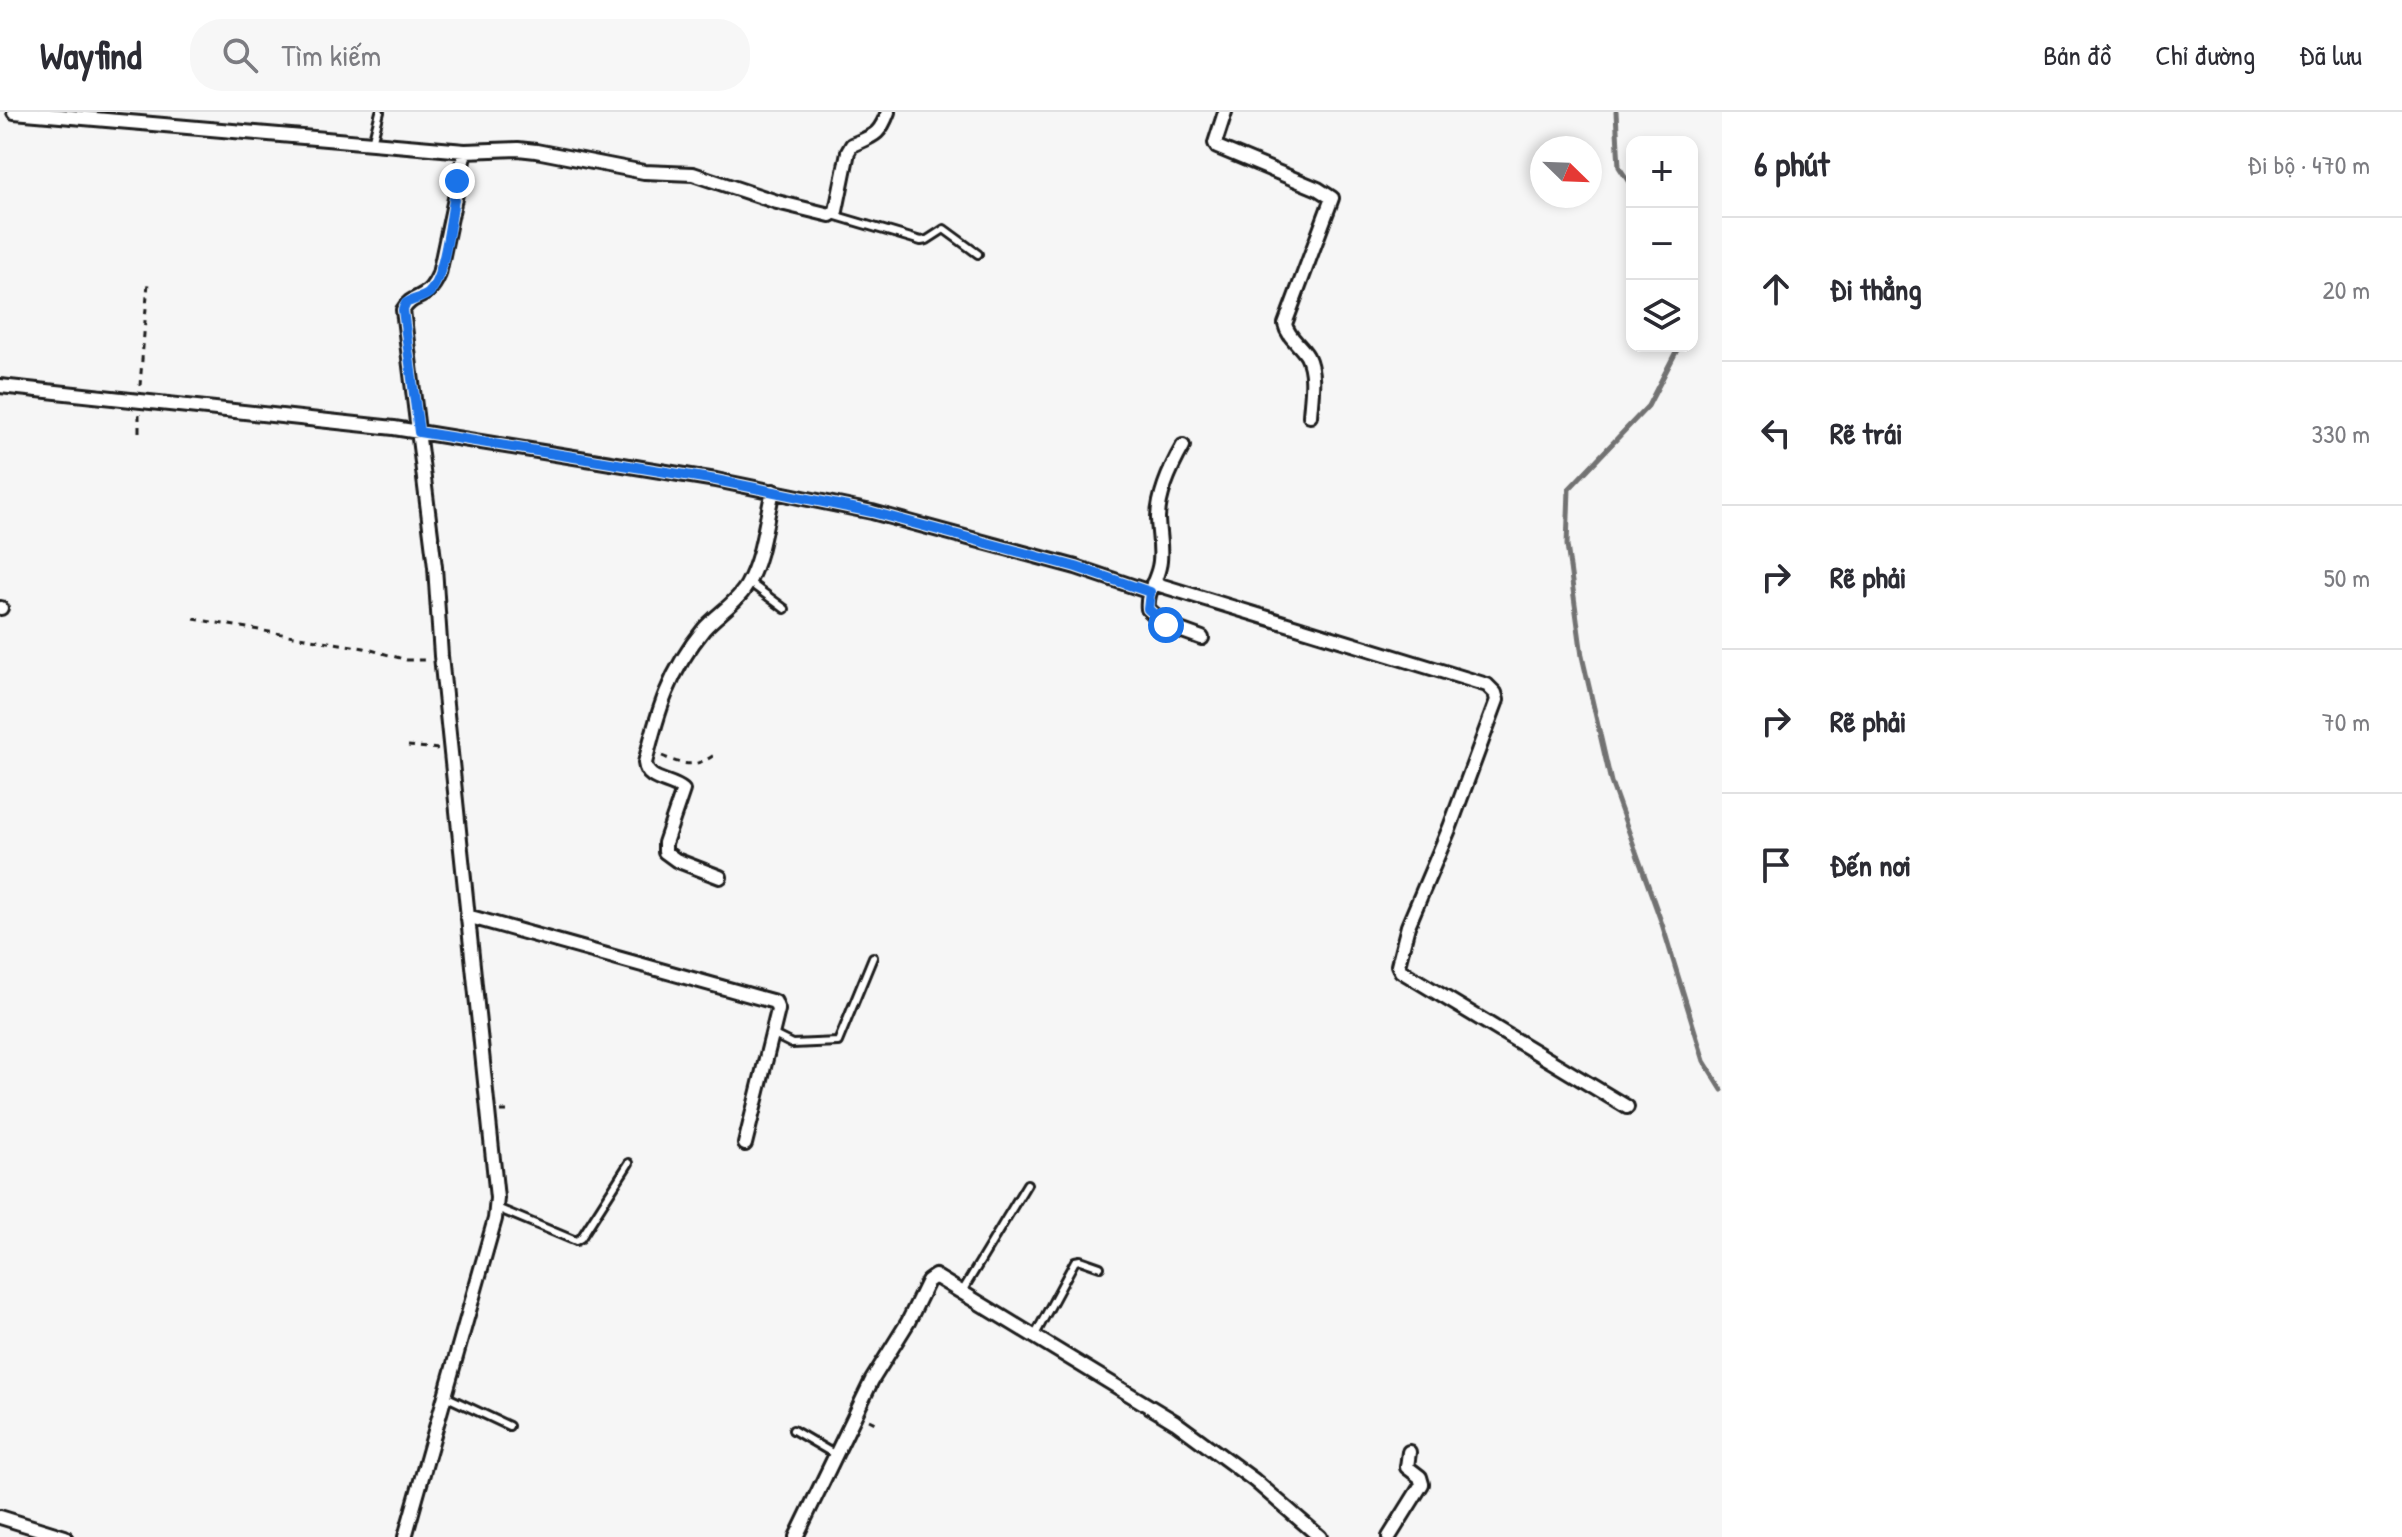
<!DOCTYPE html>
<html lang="vi">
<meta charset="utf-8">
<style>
body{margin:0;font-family:"Patrick Hand",sans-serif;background:#f7f7f7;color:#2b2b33}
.controls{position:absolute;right:24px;top:24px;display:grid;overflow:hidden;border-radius:16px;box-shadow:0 4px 12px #0003}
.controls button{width:72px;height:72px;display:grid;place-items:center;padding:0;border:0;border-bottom:2px solid #e1e1e2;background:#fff;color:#2b2b33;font:40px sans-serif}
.compass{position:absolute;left:1530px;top:24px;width:72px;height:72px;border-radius:50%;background:#fff;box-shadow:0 4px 12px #0003;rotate:113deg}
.stop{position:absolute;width:24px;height:24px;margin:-18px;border:6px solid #1a73e8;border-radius:50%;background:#fff}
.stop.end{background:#1a73e8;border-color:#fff;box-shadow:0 2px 8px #0008}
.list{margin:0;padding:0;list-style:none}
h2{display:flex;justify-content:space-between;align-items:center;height:104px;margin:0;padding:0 32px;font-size:34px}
h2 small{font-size:26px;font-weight:400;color:#7c7c81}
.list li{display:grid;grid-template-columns:52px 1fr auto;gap:24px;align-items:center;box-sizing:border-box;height:144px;padding:0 32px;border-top:2px solid #e1e1e2}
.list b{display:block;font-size:30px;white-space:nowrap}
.list em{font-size:26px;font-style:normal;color:#7c7c81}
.icon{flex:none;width:44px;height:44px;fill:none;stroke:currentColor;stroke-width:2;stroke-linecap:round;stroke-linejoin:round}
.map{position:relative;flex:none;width:1722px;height:1425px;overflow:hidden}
header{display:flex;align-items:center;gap:48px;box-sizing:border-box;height:112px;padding:0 40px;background:#fff;border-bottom:2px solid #e1e1e2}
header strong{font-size:38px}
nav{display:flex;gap:44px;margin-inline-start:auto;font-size:28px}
.search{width:560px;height:72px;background:#f7f7f7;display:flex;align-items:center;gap:20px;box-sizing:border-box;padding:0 28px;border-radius:32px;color:#7c7c81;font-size:30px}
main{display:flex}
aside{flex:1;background:#fff}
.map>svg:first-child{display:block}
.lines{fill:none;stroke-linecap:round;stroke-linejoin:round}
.stream{stroke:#727272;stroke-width:5}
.lane-casing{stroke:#1c1c1c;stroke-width:12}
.street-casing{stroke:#1c1c1c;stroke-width:18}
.path{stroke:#1c1c1c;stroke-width:3;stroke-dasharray:6 6;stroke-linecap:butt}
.lane{stroke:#fff;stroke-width:6}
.street{stroke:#fff;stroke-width:12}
.route{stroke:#1a73e8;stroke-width:10}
</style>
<header>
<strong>Wayfind</strong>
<div class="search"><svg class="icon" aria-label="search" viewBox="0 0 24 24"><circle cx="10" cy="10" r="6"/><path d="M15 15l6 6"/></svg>Tìm kiếm</div>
<nav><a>Bản đồ</a><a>Chỉ đường</a><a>Đã lưu</a></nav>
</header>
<main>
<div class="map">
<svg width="1722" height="1425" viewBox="0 0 1722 1425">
<rect width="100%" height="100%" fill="#f6f6f6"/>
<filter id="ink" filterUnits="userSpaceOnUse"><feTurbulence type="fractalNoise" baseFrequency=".0125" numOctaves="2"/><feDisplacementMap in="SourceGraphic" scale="16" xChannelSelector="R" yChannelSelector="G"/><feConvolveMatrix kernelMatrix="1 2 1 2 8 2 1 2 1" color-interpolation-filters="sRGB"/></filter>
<g filter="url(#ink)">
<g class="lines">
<!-- stream -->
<path class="stream" d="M 1616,0 L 1619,55 L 1632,75
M 1679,234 L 1648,294 L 1569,377 L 1567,433 L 1582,544 L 1611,670 L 1662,812 L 1704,949 L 1722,978"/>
<!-- lane casing -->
<g class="lane-casing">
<path id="lane" d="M 372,31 L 380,0
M 833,103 L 921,129 L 927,128 L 944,117 L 978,142
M 749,470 L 785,497
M 774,923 L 792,932 L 838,930 L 873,845
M 497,1096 L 576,1129 L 581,1126 L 629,1051
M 963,1178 L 1027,1072
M 1035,1223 L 1075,1149 L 1080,1148 L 1100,1155
M 445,1284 L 509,1314
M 793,1318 L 834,1342"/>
</g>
<!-- street casing -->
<g class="street-casing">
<path id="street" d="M 14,0 L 465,39 L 518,37 L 536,39 L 644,60 L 693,62 L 777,90 L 830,103 L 836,99 L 848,40 L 852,33 C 874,23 879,24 888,0
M 1225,0 L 1215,31 L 1217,35 L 1318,77 L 1332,86 L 1285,212 C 1288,226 1300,232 1307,244 C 1316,262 1311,286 1310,304
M 0,274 L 394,316 L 716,368 L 872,400 L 1076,455 L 1150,480
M 1183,334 C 1171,355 1159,380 1158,405 C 1158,421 1163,440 1159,455 C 1156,470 1146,481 1148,497 L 1166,513 L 1202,526
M 1153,471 L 1487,573 L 1495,581 L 1497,588 L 1450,715 L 1408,814 L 1398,853 L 1401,859 L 1627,995
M 0,496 L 1,496
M 720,765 L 676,748 L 665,740 L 665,731 L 683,678 C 670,667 647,670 645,651 C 658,598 669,560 704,517 C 717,502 737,491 747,473 C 763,444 765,410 773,379
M 467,804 L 775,890 L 778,898 L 745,1032
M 0,1405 L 65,1425
M 405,1425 L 495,1107 L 497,1086 L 441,544 L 435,455 L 403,198 C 413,180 427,191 439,162 L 465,39
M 796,1425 L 872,1268 L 908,1210 L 928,1169 L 935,1164 L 1175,1310 L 1254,1368 L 1320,1425
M 1389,1425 L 1422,1372 L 1420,1365 L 1407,1355 L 1409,1340"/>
</g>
<!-- path -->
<path class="path" d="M 140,274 L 148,170
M 139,302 L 139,326
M 194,507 L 364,536 L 407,548 L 429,548
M 408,634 L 439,637
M 662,644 C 682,653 696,656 714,643
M 501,999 L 509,999
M 869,1308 L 877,1312"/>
<!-- lane -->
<use href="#lane" class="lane"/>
<!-- street -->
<use href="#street" class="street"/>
</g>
</g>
<g class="lines" filter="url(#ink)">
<!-- route -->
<path class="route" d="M 457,69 C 452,94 446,165 429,181 C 423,186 413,187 406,191 L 403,198 L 419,320 L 716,368 L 872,400 L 1076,455 L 1150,480 L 1148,497 L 1166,513"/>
</g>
</svg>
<div class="controls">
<button>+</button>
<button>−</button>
<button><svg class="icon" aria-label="layers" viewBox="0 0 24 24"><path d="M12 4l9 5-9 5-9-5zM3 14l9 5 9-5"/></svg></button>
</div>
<svg class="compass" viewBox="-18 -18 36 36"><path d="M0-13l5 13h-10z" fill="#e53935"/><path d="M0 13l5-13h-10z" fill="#7c7c81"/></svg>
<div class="stop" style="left:1166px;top:513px"></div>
<div class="stop end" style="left:457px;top:69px"></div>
</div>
<aside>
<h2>6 phút<small>Đi bộ · 470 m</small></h2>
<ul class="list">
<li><svg class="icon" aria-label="ahead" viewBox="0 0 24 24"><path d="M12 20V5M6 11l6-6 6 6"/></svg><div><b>Đi thẳng</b></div><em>20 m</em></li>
<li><svg class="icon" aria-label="left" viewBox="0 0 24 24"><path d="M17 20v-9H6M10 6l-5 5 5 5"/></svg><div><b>Rẽ trái</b></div><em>330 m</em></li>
<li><svg class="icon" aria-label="right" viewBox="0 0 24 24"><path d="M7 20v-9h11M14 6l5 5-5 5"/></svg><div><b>Rẽ phải</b></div><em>50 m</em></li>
<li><svg class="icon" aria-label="right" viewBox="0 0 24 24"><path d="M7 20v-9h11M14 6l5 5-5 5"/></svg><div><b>Rẽ phải</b></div><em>70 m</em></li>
<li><svg class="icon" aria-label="arrive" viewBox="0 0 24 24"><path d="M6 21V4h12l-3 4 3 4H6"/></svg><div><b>Đến nơi</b></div></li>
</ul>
</aside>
</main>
